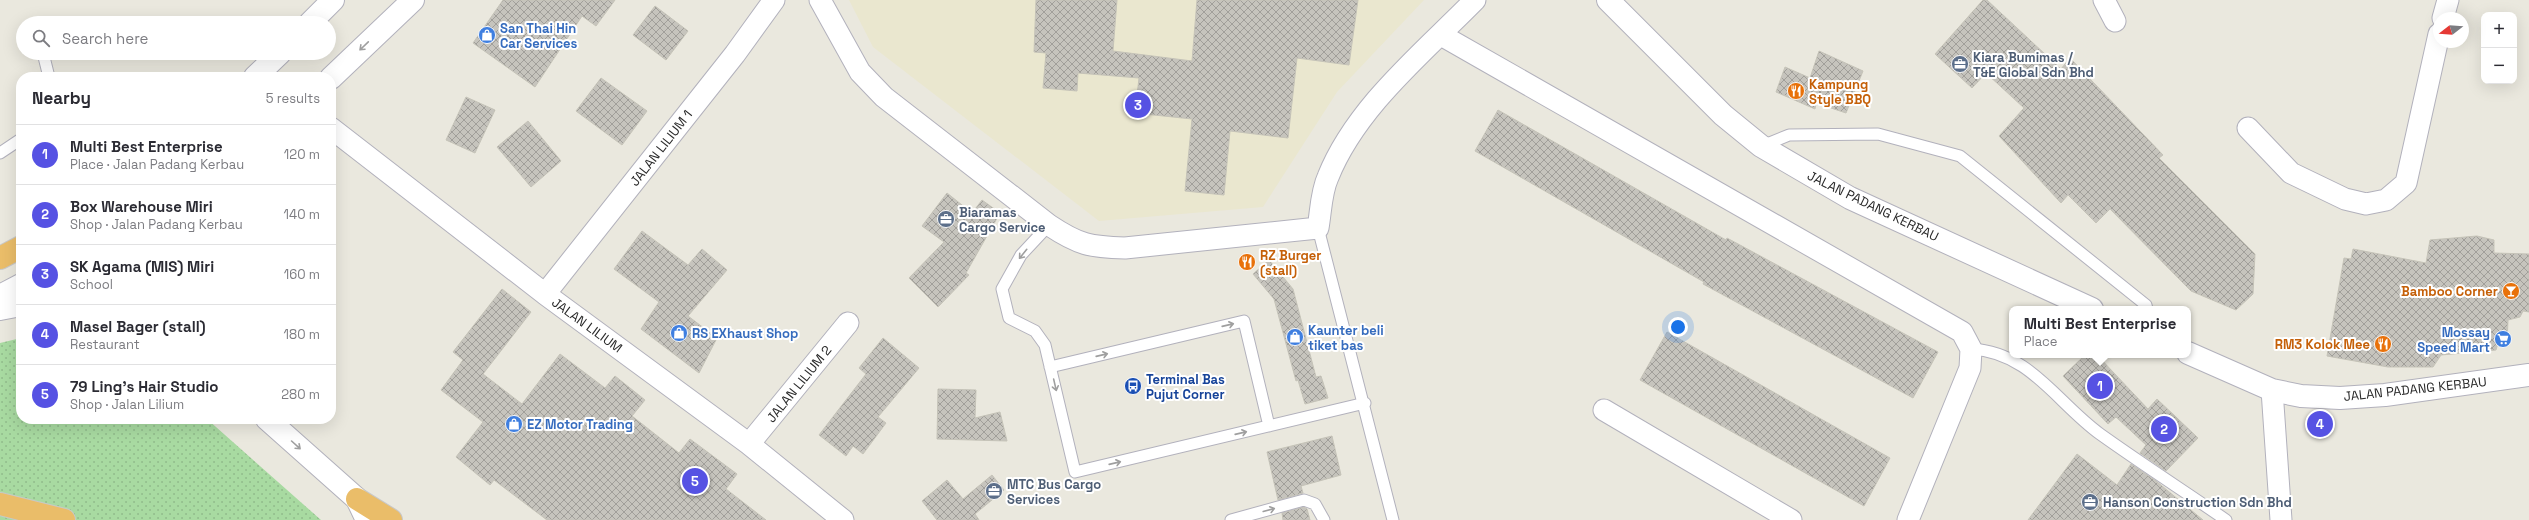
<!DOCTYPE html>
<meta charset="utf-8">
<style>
body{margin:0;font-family:"Space Grotesk",sans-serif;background:#f2f2f3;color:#2b2b33}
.controls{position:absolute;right:12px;top:12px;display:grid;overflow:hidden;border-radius:8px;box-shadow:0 4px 16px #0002}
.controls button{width:36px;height:36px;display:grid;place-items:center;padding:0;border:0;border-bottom:1px solid #e1e1e2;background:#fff;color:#2b2b33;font:20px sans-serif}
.compass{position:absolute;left:2433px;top:12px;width:36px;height:36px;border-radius:50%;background:#fff;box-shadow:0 4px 16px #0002;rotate:253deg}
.you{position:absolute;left:1678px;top:327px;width:14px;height:14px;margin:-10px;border:3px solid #fff;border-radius:50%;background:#1a73e8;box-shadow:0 0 0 6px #1a73e833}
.badge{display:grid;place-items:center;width:26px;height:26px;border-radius:50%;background:#5652e3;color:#fff;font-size:13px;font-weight:700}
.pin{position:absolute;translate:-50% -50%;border:2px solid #fff;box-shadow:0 1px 4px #0006}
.popup{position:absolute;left:2009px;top:306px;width:182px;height:52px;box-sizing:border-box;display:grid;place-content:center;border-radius:8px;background:#fff;filter:drop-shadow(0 1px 3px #0005);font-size:13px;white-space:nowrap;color:#7c7c81}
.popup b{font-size:15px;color:#2b2b33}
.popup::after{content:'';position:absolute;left:50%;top:100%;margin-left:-8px;border:8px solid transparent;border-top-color:#fff}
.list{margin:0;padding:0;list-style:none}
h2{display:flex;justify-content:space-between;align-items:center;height:52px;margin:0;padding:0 16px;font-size:17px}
h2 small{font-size:13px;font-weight:400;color:#7c7c81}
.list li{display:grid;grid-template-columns:26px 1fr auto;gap:12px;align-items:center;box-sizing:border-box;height:60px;padding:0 16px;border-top:1px solid #e1e1e2}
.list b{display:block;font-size:15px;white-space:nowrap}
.list p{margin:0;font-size:13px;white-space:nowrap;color:#7c7c81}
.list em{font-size:13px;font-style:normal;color:#7c7c81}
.icon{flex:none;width:22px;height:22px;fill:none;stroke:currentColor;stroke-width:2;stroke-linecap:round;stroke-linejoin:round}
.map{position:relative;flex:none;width:2529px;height:520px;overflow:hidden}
.search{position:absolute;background:#fff;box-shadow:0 4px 16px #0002;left:16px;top:16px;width:320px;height:44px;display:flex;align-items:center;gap:10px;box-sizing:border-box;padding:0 14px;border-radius:22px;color:#7c7c81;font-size:15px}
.panel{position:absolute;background:#fff;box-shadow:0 4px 16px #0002;left:16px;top:72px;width:320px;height:352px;border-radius:16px}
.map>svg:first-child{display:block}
.education{fill:#eae7cf}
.grass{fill:url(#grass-dots)}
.building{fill:url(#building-cross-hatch);stroke:#c5c3b8}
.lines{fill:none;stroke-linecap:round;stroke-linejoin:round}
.lane-casing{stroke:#b2b1bc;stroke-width:13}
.street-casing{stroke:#b2b1bc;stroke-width:23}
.secondary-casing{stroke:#b2b1bc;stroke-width:24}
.highway-casing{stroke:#c8c8c8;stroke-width:24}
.lane{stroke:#fff;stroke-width:11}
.street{stroke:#fff;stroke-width:21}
.secondary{stroke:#fff;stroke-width:22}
.highway{stroke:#eabd69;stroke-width:22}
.oneway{stroke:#9f9f9f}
.labels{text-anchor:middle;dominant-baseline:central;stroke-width:4;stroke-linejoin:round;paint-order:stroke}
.shop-label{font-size:13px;font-weight:bold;fill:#366cbe;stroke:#fff;text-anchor:start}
.service-label{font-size:13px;font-weight:bold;fill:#4e5e75;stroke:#fff;text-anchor:start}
.food-label{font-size:13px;font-weight:bold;fill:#c56008;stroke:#fff;text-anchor:start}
.street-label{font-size:13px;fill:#2a2a2a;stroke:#fff}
.transit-label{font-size:13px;font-weight:bold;fill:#164399;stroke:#fff;text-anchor:start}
</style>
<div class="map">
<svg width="2529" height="520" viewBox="0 0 2529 520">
<defs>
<pattern id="grass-dots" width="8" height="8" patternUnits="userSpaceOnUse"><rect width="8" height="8" fill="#a8daa1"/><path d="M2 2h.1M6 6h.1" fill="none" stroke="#91bb8b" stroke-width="1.8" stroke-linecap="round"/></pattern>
<pattern id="building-cross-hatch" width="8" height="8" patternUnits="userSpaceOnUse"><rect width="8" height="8" fill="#c6c4bd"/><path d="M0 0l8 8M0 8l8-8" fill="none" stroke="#a19f9a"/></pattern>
</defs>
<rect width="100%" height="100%" fill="#eae8de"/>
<!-- education -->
<path class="education" d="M 849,0 L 1424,0 L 1337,92 L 1263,207 L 1099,221 L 873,47 Z"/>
<!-- grass -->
<path class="grass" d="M 21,338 L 21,419 L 207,419 L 321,520 L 0,520 L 0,343 Z"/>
<!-- building -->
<path class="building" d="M 503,0 L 615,0 L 596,26 L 582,16 L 535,87 L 473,43 Z
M 1036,0 L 1117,0 L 1113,51 L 1192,61 L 1197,0 L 1358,0 L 1349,65 L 1297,58 L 1288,138 L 1230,131 L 1224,195 L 1185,191 L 1192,119 L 1135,113 L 1139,78 L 1078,73 L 1077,91 L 1043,88 L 1046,53 L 1034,52 Z
M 1983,0 L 1987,0 L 2061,69 L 2070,58 L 2163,155 L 2159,158 L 2255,254 L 2253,294 L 2236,310 L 2191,291 L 2110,209 L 2096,223 L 2068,195 L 2061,203 L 1999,136 L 2024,108 L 1986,73 L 1972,88 L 1935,54 Z
M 655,6 L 688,31 L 666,60 L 633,35 Z
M 1819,51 L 1863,71 L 1846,113 L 1816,103 L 1815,109 L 1776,92 L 1785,67 L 1810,78 Z
M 601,78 L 647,111 L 622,145 L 576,111 Z
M 466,97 L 495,110 L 475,153 L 446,140 Z
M 1498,110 L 1726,240 L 1727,238 L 1938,352 L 1913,398 L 1703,284 L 1704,282 L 1475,151 Z
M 528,121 L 561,161 L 531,187 L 497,147 Z
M 947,193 L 972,213 L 982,200 L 1000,213 L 966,273 L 969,275 L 938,307 L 909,278 L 944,242 L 922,226 Z
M 642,231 L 688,265 L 702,249 L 727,270 L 688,316 L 717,338 L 699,373 L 641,329 L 659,302 L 614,269 Z
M 2477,236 L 2494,240 L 2494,253 L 2529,254 L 2529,312 L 2523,311 L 2520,317 L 2508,320 L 2507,343 L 2498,343 L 2496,350 L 2441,355 L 2433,367 L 2388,367 L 2327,356 L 2344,258 L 2351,259 L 2353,249 L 2426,263 L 2430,240 Z
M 1269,260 L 1293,289 L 1316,377 L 1321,376 L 1328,398 L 1305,404 L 1298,380 L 1296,381 L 1274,299 L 1253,274 Z
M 502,289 L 531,312 L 483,374 L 522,404 L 560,354 L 605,388 L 615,376 L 645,400 L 632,416 L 679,453 L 690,439 L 737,474 L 726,489 L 766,520 L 547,520 L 494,480 L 490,485 L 456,457 L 483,422 L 441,390 L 463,360 L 453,352 Z
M 1667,332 L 1890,458 L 1864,506 L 1640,380 Z
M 883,338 L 919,368 L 878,417 L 886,423 L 863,454 L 853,446 L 846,456 L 819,435 L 866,374 L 859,368 Z
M 2085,355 L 2097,355 L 2148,409 L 2157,399 L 2198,438 L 2166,471 L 2140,453 L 2146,445 L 2116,417 L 2108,424 L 2063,376 Z
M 938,389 L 976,390 L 975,418 L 1000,412 L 1007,441 L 937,439 Z
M 1332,436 L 1341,475 L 1301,486 L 1303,493 L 1278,500 L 1267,452 Z
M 2077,454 L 2117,485 L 2131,464 L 2156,481 L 2203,520 L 2028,520 Z
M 992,475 L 1004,490 L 975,514 L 979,520 L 937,520 L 922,501 L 947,480 L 963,499 Z
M 1304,507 L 1307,509 L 1310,520 L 1283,520 L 1282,513 Z"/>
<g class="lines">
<!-- lane casing -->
<g class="lane-casing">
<path id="lane" d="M 43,53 L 49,77
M 1762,146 L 1789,135 L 1878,134 L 1960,156 L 2146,305 L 2147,309
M 0,153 L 21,139
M 1049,225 L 1021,255 L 1002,289 L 1009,318 L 1035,331 L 1045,345 L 1075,472 L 1365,403
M 1318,228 L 1393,520
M 1971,349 C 2030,352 2056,402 2100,434 C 2142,464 2184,491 2226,520
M 1050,367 L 1244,321 L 1269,426
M 1231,520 L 1304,500 L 1315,504 L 1324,520"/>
</g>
<!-- street casing -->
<g class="street-casing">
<path id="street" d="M 820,0 L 860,72 L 884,97 L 1049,225 C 1079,245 1090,247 1125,248 L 1318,228 C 1321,211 1321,192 1328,177 C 1356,107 1423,53 1475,0
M 2104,0 L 2115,21
M 2443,18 L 2448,0
M 1441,35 L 1962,332 L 1971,349 L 1970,368 L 1908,520
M 331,128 L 545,294 L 749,444 L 843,520
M 2248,128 L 2291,173 L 2345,199 L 2366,204 L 2386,200 L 2406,183 L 2439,34
M 545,294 L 735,54 L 774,0
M 2272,390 L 2281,520
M 1604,410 L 1791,520
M 749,444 L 848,323"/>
</g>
<!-- secondary casing -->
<g class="secondary-casing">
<path id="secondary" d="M 1608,0 L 1723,115 L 1761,146 L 1850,198 L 2092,309
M 310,23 L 333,0
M 255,77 L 280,53
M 331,78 L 413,0
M 0,296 L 21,285
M 0,309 L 21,305
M 2188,353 L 2272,390 L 2301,396 L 2340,398 L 2385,395 L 2529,375
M 267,419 L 357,499 L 367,520"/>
</g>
<!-- highway casing -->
<g class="highway-casing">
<path id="highway" d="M 0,258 L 21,247
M 357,499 L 391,520
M 0,504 L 64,520"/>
</g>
<!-- lane -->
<use href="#lane" class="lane"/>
<!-- street -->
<use href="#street" class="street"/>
<!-- secondary -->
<use href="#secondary" class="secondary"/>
<!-- highway -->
<use href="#highway" class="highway"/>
</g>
<!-- one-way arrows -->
<defs><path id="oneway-shaft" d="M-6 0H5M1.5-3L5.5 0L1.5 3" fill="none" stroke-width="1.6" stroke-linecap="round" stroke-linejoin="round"/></defs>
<g class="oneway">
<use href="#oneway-shaft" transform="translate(364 46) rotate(136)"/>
<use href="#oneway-shaft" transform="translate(1023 254) rotate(129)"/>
<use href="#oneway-shaft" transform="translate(1228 325) rotate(-13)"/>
<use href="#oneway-shaft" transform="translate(1102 355) rotate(-13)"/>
<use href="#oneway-shaft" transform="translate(1055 385) rotate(77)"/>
<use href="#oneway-shaft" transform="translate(1241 433) rotate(-13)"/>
<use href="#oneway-shaft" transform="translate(296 445) rotate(42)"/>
<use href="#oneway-shaft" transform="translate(1115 463) rotate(-13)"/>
<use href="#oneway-shaft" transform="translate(1269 510) rotate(-15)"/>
</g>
<!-- icons -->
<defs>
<g id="shop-disc" transform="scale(0.9)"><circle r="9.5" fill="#3f7fe0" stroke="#fff"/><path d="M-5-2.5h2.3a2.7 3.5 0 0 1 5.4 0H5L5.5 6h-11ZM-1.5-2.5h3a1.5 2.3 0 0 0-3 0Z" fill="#fff"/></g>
<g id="office-disc" transform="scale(0.9)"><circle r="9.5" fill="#5c6f8a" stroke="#fff"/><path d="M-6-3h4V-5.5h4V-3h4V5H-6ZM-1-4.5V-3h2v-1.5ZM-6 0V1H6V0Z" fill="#fff"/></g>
<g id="restaurant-disc" transform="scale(0.9)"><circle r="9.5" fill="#e8710a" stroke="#fff"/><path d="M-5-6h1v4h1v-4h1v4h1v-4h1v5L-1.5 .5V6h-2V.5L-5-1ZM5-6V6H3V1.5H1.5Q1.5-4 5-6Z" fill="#fff"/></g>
<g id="bar-disc" transform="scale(0.9)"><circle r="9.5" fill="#e8710a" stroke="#fff"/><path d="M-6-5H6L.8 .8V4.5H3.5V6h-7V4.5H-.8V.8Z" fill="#fff"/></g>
<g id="supermarket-disc" transform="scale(0.9)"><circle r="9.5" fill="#3f7fe0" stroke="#fff"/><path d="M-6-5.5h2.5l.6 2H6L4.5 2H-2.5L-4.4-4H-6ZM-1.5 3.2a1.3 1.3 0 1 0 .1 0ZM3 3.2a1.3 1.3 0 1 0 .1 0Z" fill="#fff"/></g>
<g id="bus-disc" transform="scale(0.9)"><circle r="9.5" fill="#1a4fb4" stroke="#fff"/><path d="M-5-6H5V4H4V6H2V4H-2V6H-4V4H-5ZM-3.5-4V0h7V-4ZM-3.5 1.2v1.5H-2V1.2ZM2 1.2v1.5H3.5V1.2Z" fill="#fff"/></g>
</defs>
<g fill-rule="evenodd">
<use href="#shop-disc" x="487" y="35"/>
<use href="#office-disc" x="1960" y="64"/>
<use href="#restaurant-disc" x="1796" y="91"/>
<use href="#office-disc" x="946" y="219"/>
<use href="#restaurant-disc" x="1247" y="262"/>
<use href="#bar-disc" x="2511" y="291"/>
<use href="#shop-disc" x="679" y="333"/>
<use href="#shop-disc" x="1295" y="337"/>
<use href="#supermarket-disc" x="2503" y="339"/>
<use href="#restaurant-disc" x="2383" y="344"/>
<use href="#bus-disc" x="1133" y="386"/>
<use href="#shop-disc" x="514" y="424"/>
<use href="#office-disc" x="994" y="491"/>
<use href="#office-disc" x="2090" y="502"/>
</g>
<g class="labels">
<!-- shop labels -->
<g class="shop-label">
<text x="500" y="28">San Thai Hin<tspan x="500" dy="15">Car Services</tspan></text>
<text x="1308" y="330">Kaunter beli<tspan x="1308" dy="15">tiket bas</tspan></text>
<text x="2490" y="332" text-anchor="end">Mossay<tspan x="2490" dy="15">Speed Mart</tspan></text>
<text x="692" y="333">RS EXhaust Shop</text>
<text x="527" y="424">EZ Motor Trading</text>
</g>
<!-- service labels -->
<g class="service-label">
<text x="1973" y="57">Kiara Bumimas /<tspan x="1973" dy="15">T&amp;E Global Sdn Bhd</tspan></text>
<text x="959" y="212">Biaramas<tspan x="959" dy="15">Cargo Service</tspan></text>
<text x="1007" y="484">MTC Bus Cargo<tspan x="1007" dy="15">Services</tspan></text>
<text x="2103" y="502">Hanson Construction Sdn Bhd</text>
</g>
<!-- food labels -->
<g class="food-label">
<text x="1809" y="84">Kampung<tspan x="1809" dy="15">Style BBQ</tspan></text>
<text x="1260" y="255">RZ Burger<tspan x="1260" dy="15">(stall)</tspan></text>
<text x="2498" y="291" text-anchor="end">Bamboo Corner</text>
<text x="2370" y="344" text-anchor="end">RM3 Kolok Mee</text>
</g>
<!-- street labels -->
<g class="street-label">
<text transform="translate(661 148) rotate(-52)">JALAN LILIUM 1</text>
<text transform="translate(1873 206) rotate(26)">JALAN PADANG KERBAU</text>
<text transform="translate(587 325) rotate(36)">JALAN LILIUM</text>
<text transform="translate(799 384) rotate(-51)">JALAN LILIUM 2</text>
<text transform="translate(2415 389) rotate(-6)">JALAN PADANG KERBAU</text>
</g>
<!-- transit labels -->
<g class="transit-label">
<text x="1146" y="379">Terminal Bas<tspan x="1146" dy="15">Pujut Corner</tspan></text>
</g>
</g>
</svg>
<div class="controls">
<button>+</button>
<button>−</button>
</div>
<svg class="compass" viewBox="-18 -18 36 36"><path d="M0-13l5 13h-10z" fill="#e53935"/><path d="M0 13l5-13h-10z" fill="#7c7c81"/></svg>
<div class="you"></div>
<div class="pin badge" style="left:2100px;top:386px">1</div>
<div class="popup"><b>Multi Best Enterprise</b>Place</div>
<div class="pin badge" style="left:2164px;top:429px">2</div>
<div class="pin badge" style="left:1138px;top:105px">3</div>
<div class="pin badge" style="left:2320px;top:424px">4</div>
<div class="pin badge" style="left:695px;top:481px">5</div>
<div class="search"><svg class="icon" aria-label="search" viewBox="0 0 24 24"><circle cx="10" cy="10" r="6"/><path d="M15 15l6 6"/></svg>Search here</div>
<section class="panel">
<h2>Nearby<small>5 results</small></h2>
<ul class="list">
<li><span class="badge">1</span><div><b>Multi Best Enterprise</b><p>Place · Jalan Padang Kerbau</p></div><em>120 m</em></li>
<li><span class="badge">2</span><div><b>Box Warehouse Miri</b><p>Shop · Jalan Padang Kerbau</p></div><em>140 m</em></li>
<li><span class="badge">3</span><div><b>SK Agama (MIS) Miri</b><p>School</p></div><em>160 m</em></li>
<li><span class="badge">4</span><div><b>Masel Bager (stall)</b><p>Restaurant</p></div><em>180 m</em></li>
<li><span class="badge">5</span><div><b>79 Ling’s Hair Studio</b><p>Shop · Jalan Lilium</p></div><em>280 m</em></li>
</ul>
</section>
</div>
